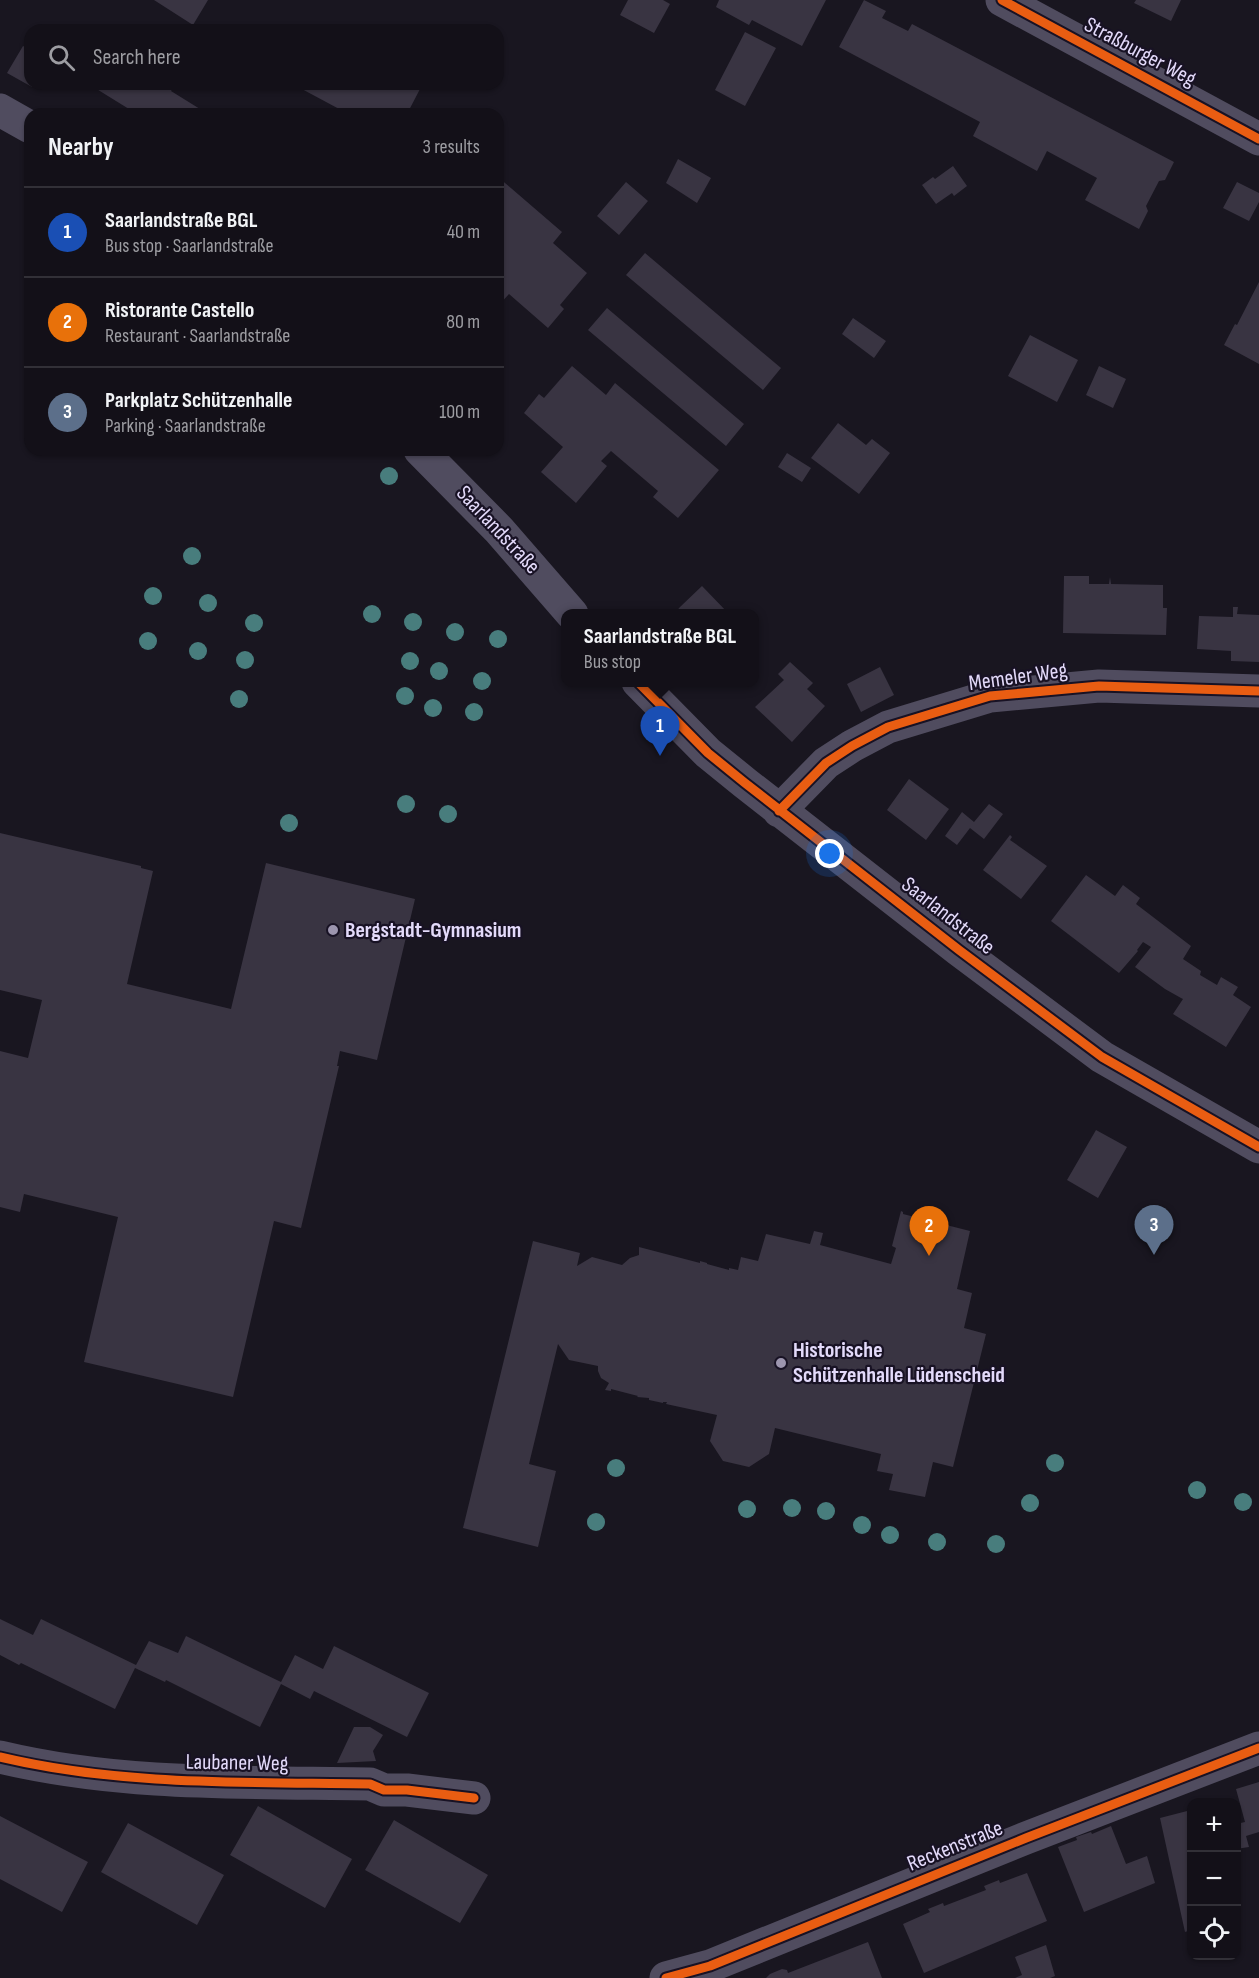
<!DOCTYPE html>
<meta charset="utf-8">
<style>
body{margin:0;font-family:"Sofia Sans Condensed",sans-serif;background:#201e25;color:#f1f3f6}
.controls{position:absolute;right:18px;bottom:18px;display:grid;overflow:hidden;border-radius:12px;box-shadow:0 2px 4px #0004}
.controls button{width:54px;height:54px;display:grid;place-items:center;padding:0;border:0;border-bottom:2px solid #323037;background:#131018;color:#f1f3f6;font:30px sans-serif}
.you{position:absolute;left:830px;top:854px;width:21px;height:21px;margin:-15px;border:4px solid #fff;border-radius:50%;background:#1a73e8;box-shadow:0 0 0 9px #1a73e833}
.badge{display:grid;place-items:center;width:39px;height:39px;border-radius:50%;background:#9c95ae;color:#fff;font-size:20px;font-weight:700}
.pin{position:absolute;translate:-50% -50px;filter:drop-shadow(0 2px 3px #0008)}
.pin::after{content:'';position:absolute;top:32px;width:21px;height:18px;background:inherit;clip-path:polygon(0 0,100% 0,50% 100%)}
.popup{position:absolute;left:561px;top:609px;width:198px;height:78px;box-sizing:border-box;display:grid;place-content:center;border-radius:12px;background:#131018;filter:drop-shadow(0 2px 4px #0005);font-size:20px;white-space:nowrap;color:#9d9da2}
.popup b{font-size:22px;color:#f1f3f6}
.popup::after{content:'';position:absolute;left:50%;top:100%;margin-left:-12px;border:12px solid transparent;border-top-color:#131018}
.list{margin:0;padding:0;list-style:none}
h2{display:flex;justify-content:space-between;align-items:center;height:78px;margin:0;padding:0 24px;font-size:26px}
h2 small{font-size:20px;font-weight:400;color:#9d9da2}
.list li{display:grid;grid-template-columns:39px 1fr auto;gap:18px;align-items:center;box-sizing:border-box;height:90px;padding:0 24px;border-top:2px solid #323037}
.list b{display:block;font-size:22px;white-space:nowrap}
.list p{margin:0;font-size:20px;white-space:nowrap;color:#9d9da2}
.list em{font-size:20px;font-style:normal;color:#9d9da2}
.icon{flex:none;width:33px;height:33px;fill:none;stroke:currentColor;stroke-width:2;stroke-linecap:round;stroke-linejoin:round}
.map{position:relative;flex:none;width:1259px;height:1978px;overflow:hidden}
.search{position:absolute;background:#131018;box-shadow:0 2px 4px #0004;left:24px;top:24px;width:480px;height:66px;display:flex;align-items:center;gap:15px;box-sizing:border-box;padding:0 21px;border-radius:18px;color:#9d9da2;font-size:22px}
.panel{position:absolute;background:#131018;box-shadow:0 2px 4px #0004;left:24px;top:108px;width:480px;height:348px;border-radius:18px}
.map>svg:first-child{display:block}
.building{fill:#393442}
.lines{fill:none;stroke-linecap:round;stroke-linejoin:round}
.minor{stroke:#504c5f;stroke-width:33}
.cycleway-casing{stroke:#181224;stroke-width:13}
.cycleway{stroke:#e95d12;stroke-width:9}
.tree{fill:#487d7d}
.poi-dot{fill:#9c95ae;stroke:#181224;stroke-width:2}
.labels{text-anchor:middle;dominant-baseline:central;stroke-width:4.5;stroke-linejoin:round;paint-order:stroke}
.street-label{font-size:22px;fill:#e3dafa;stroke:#181224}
.poi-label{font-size:22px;font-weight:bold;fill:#e3dafa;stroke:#181224;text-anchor:start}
</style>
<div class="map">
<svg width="1259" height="1978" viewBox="0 0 1259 1978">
<rect width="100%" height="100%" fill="#191620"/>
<!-- building -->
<path class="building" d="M 154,0 L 208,0 L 193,25 Z
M 628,0 L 663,0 L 670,4 L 654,33 L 620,15 Z
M 719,0 L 826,0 L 802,46 L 752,20 L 749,25 L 716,7 Z
M 864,0 L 886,11 L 882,18 L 908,31 L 912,24 L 1174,162 L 1165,180 L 1159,181 L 1146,206 L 1148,211 L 1139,229 L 1085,200 L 1097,178 L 1047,151 L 1037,171 L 973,136 L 980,122 L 839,47 Z
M 1136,0 L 1181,0 L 1171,21 L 1134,3 Z
M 745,32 L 776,48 L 745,106 L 715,90 Z
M 23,46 L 30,50 L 30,84 L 34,84 L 32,87 L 7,73 Z
M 97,84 L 175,84 L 171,91 L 208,114 L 137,114 L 95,88 Z
M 302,84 L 407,84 L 417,90 L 420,89 L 407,114 L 342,114 L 339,113 L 341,110 L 300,88 Z
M 678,159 L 711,178 L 697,203 L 666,183 Z
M 953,166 L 967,186 L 954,196 L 952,193 L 936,204 L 922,185 L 933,177 L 935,179 Z
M 498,177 L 562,232 L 553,243 L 587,273 L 560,305 L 564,309 L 548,328 L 509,294 L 498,306 Z
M 626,182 L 648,201 L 619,235 L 597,216 Z
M 1237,182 L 1259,193 L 1259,202 L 1249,221 L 1223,208 Z
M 645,253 L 781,368 L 763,390 L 626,275 Z
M 1259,282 L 1259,364 L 1224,345 L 1235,324 L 1237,325 Z
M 607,308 L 744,424 L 726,446 L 588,330 Z
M 853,318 L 886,341 L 874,358 L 842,334 Z
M 1030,335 L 1078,360 L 1057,402 L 1008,376 Z
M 572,366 L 606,395 L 615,383 L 719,470 L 678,518 L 653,497 L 658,491 L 611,451 L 601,461 L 607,466 L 576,503 L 541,472 L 563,447 L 524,413 L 539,394 L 544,398 Z
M 1099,366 L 1126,379 L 1113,408 L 1086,395 Z
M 838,423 L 866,445 L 872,439 L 890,453 L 859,494 L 811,458 Z
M 787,453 L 811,468 L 802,482 L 778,467 Z
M 1064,576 L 1089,576 L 1089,584 L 1109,584 L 1110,577 L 1111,584 L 1163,585 L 1163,608 L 1167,608 L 1166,635 L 1063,633 Z
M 702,586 L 729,614 L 674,614 L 680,607 Z
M 1233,607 L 1238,607 L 1237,614 L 1259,615 L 1259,662 L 1231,661 L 1231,651 L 1197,649 L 1199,616 L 1233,617 Z
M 790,662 L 813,683 L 807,689 L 825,706 L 792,742 L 755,707 L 784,680 L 778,674 Z
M 880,667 L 894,695 L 861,712 L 847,684 Z
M 909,779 L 949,809 L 926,840 L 887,810 Z
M 989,804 L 1003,814 L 984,839 L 970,828 L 957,845 L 945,836 L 962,812 L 974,822 Z
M 0,833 L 141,866 L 141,868 L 153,871 L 127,984 L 231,1009 L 266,863 L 415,899 L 377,1060 L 340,1051 L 337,1066 L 339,1066 L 301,1228 L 274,1221 L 233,1397 L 84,1362 L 118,1217 L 24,1194 L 20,1212 L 0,1207 L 0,1051 L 28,1058 L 42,1000 L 0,990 Z
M 1010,835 L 1012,837 L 1010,840 L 1047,866 L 1021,899 L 983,870 Z
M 1086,875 L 1115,896 L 1123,885 L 1140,898 L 1136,904 L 1191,946 L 1183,959 L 1201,971 L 1200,975 L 1217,985 L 1221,977 L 1238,987 L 1233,995 L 1251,1007 L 1226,1047 L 1173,1014 L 1183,999 L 1181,998 L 1165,989 L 1135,967 L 1151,947 L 1143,942 L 1137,950 L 1138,951 L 1119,973 L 1051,921 Z
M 1096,1130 L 1127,1147 L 1098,1198 L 1067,1180 Z
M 901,1211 L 903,1212 L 903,1214 L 970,1231 L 957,1289 L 972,1293 L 964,1328 L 986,1334 L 953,1467 L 933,1462 L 925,1497 L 889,1490 L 893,1474 L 877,1471 L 881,1454 L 775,1428 L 769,1454 L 749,1467 L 723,1461 L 710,1441 L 717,1415 L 666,1404 L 667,1402 L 663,1402 L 663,1403 L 649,1400 L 649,1398 L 637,1397 L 638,1396 L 611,1389 L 611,1391 L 605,1390 L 609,1383 L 601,1378 L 598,1371 L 598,1366 L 569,1360 L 558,1344 L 529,1464 L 556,1471 L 538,1547 L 463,1528 L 533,1241 L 580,1253 L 577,1266 L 592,1257 L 622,1265 L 630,1258 L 639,1255 L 639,1247 L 700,1263 L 700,1261 L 707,1263 L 707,1264 L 729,1270 L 729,1268 L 738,1270 L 741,1257 L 758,1261 L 766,1234 L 810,1244 L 814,1231 L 823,1233 L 820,1245 L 891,1264 L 896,1248 L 892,1246 Z
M 0,1619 L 33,1635 L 41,1619 L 136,1665 L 149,1641 L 178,1653 L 186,1636 L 281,1682 L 295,1655 L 323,1669 L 334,1646 L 429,1693 L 407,1737 L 314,1691 L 310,1699 L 281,1684 L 260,1727 L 166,1680 L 165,1682 L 135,1668 L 115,1709 L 21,1663 L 19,1665 L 0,1655 Z
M 354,1727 L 370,1727 L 383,1735 L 373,1751 L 376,1761 L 337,1763 Z
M 1259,1782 L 1259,1832 L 1246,1836 L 1249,1847 L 1236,1849 L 1236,1824 L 1245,1822 L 1236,1789 Z
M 258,1806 L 352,1859 L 325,1908 L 230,1855 Z
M 1191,1810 L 1191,1930 L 1185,1932 L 1160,1818 Z
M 0,1816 L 88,1862 L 62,1912 L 0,1879 Z
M 394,1820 L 488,1875 L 460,1923 L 365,1870 Z
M 128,1823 L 224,1875 L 197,1925 L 101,1872 Z
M 1111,1826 L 1126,1864 L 1147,1856 L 1155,1883 L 1084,1912 L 1058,1847 L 1077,1840 L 1076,1837 L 1091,1832 L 1092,1834 Z
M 1027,1873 L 1047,1921 L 924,1973 L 903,1924 L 930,1912 L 928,1909 L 943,1903 L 944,1906 L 986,1890 L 984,1886 L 999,1880 L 1000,1883 Z
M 868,1942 L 882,1978 L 766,1978 L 770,1974 L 782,1969 L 787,1970 L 788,1973 Z
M 1046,1945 L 1055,1976 L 1050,1978 L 1015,1978 L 1022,1975 L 1015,1957 Z"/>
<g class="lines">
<!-- minor -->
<path class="minor" d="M 1002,0 L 1259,139
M 0,110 L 30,127
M 420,450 L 499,530 L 572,614
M 638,682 L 708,753 L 745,783 L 959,950 L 1102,1057 L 1259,1147
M 779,811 L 826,763 L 852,746 L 888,727 L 990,696 L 1099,686 L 1259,691
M 0,1757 C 121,1786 247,1782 370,1784 L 384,1790 L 407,1790 L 474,1798
M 666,1978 L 710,1966 L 1026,1838 L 1259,1748"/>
<!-- cycleway casing -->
<g class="cycleway-casing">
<path id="cycleway" d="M 1002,0 L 1259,139
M 638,682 L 708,753 L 745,783 L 959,950 L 1102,1057 L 1259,1147
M 779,811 L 826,763 L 852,746 L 888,727 L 990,696 L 1099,686 L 1259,691
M 0,1757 C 121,1786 247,1782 370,1784 L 384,1790 L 407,1790 L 474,1798
M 666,1978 L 710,1966 L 1026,1838 L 1259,1748"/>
</g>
<!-- cycleway -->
<use href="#cycleway" class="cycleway"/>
</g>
<!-- trees -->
<g class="tree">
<circle cx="389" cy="476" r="9"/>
<circle cx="192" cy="556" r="9"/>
<circle cx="153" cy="596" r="9"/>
<circle cx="208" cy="603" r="9"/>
<circle cx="372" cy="614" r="9"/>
<circle cx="413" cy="622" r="9"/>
<circle cx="254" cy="623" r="9"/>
<circle cx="455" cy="632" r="9"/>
<circle cx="498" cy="639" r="9"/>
<circle cx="148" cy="641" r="9"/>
<circle cx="198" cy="651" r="9"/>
<circle cx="245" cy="660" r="9"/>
<circle cx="410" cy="661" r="9"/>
<circle cx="439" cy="671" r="9"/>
<circle cx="482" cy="681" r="9"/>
<circle cx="405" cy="696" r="9"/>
<circle cx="239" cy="699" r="9"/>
<circle cx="433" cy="708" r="9"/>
<circle cx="474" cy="712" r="9"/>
<circle cx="406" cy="804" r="9"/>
<circle cx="448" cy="814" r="9"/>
<circle cx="289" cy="823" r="9"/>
<circle cx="1055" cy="1463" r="9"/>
<circle cx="616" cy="1468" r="9"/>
<circle cx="1197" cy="1490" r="9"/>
<circle cx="1243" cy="1502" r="9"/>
<circle cx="1030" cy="1503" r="9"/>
<circle cx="792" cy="1508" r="9"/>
<circle cx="747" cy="1509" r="9"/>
<circle cx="826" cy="1511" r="9"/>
<circle cx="596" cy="1522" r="9"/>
<circle cx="862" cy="1525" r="9"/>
<circle cx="890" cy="1535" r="9"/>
<circle cx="937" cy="1542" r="9"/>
<circle cx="996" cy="1544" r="9"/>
</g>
<!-- markers -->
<g class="poi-dot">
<circle cx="333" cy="930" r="6"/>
<circle cx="781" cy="1363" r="6"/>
</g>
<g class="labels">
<!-- street labels -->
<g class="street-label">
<text transform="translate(1140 52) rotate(28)">Straßburger Weg</text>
<text transform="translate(498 530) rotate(47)">Saarlandstraße</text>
<text transform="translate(1018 677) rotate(-8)">Memeler Weg</text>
<text transform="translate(948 916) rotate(38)">Saarlandstraße</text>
<text transform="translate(237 1763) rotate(1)">Laubaner Weg</text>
<text transform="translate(955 1846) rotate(-22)">Reckenstraße</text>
</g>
<!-- poi labels -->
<g class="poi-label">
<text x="345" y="930">Bergstadt-Gymnasium</text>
<text x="793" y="1350">Historische<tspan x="793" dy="25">Schützenhalle Lüdenscheid</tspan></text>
</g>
</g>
</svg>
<div class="controls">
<button>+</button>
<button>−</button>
<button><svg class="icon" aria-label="locate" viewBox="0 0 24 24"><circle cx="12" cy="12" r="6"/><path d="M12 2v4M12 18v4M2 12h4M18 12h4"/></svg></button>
</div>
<div class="you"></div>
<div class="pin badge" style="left:660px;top:756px;background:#1a4fb4">1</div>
<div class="popup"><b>Saarlandstraße BGL</b>Bus stop</div>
<div class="pin badge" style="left:929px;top:1256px;background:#e8710a">2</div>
<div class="pin badge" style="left:1154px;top:1255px;background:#5c6f8a">3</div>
<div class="search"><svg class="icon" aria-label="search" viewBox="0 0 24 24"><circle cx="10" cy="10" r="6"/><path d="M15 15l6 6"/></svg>Search here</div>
<section class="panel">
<h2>Nearby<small>3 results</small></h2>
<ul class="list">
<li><span class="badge" style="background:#1a4fb4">1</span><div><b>Saarlandstraße BGL</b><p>Bus stop · Saarlandstraße</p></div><em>40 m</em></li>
<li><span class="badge" style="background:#e8710a">2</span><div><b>Ristorante Castello</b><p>Restaurant · Saarlandstraße</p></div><em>80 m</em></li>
<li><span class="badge" style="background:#5c6f8a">3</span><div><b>Parkplatz Schützenhalle</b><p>Parking · Saarlandstraße</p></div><em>100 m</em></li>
</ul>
</section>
</div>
